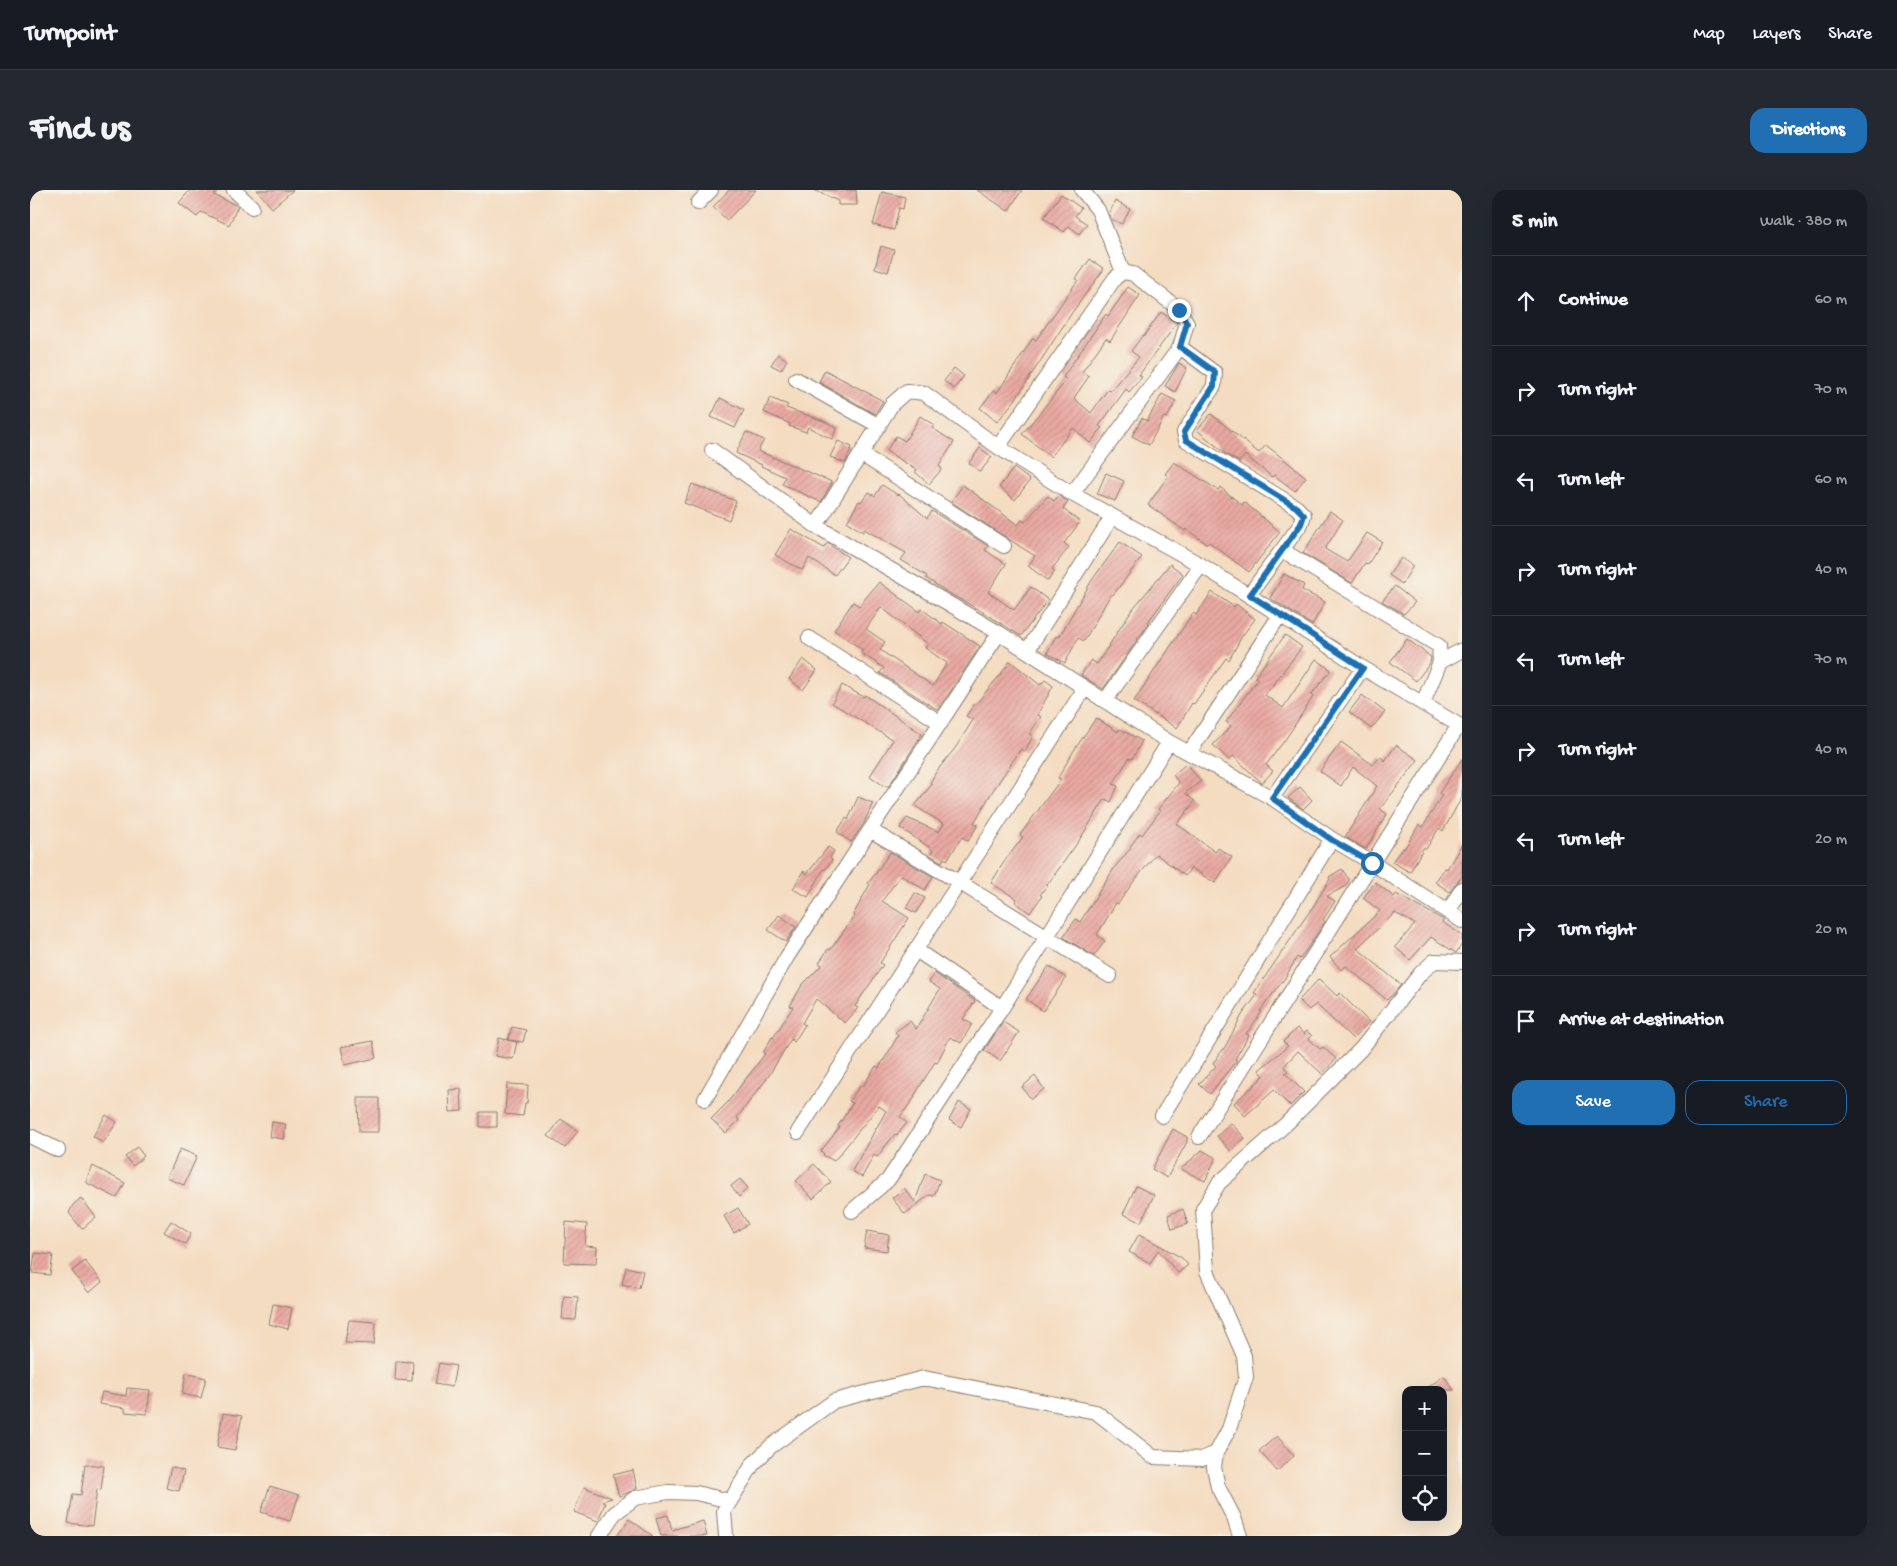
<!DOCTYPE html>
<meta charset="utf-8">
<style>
body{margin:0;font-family:"Gochi Hand",sans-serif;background:#242831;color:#f1f3f6}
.controls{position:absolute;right:15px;bottom:15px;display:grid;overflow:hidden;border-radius:10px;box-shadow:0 5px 20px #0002}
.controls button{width:45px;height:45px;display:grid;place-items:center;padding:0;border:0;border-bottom:1px solid #363941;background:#171b24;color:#f1f3f6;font:25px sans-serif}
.stop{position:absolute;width:15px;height:15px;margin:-11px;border:4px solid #1f6fb2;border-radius:50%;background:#fff}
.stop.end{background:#1f6fb2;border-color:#fff;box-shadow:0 1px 5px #0008}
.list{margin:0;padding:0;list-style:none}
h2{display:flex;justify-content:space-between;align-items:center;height:65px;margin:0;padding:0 20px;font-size:21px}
h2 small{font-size:16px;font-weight:400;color:#9ea1a6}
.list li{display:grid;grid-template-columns:32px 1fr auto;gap:15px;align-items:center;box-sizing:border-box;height:90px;padding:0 20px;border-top:1px solid #363941}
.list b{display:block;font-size:19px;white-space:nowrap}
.list em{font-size:16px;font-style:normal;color:#9ea1a6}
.actions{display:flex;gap:10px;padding:15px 20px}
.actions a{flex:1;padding:11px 0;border:1px solid #1f6fb2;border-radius:15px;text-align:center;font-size:18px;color:#1f6fb2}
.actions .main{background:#1f6fb2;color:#fff}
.icon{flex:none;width:28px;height:28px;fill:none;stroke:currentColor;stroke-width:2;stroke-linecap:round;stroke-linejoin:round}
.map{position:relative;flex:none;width:1432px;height:1346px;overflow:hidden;border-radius:15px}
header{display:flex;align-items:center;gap:30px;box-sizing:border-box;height:70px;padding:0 25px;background:#171b24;border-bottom:1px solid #363941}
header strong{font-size:24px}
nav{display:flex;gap:28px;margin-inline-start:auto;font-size:18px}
.intro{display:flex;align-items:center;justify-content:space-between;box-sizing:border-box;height:120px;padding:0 30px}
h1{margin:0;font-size:35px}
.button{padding:12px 22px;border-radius:15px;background:#1f6fb2;color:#fff;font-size:18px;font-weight:700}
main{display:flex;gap:30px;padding:0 30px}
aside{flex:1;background:#171b24;border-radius:15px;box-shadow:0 5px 20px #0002}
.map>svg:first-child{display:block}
.building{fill:url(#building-hatch);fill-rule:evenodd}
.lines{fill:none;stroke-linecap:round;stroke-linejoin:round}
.street-casing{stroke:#887c6e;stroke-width:16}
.street{stroke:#fff;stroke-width:14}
.route{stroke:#1f6fb2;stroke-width:6}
</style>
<header>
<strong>Turnpoint</strong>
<nav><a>Map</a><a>Layers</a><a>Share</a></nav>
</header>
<div class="intro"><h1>Find us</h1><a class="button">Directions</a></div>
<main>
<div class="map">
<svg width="1432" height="1346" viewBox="0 0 1432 1346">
<defs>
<pattern id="building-hatch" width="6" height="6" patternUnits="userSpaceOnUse" patternTransform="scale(1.25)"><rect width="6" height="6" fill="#e9a9a2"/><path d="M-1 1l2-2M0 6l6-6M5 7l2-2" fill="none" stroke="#c7918b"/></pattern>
</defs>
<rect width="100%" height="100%" fill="#f7f3e8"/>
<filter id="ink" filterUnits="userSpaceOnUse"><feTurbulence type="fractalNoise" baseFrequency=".02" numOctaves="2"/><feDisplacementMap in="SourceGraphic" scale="10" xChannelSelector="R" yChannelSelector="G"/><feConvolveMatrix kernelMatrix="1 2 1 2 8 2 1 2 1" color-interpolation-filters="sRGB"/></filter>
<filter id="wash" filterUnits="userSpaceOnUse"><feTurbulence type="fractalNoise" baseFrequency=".0096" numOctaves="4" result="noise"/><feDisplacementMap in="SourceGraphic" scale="20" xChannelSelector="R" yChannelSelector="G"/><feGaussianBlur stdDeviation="1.12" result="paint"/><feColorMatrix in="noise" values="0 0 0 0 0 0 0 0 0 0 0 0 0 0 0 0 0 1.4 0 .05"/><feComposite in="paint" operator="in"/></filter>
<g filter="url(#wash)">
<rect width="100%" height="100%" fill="#f4dcc1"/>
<g id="blocks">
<!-- building -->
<path class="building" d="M 160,0 L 188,0 L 184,5 L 208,16 L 199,35 L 171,22 L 167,27 L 149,13 Z
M 227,0 L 263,0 L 242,18 Z
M 699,0 L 726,0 L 697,30 L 683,17 Z
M 784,0 L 826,0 L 827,15 L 808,15 L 808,11 Z
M 947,0 L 992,0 L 978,21 Z
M 852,2 L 875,7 L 873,19 L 869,18 L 864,40 L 843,35 Z
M 1031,4 L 1051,18 L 1045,26 L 1057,34 L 1049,44 L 1039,36 L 1034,42 L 1014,28 Z
M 1085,11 L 1100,19 L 1092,34 L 1081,29 L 1079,24 Z
M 851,56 L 864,60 L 858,82 L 845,78 Z
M 1060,69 L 1074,79 L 1041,124 L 985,210 L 967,232 L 950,218 L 964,200 L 967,203 L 1003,148 L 1006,150 L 1048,90 L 1046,89 Z
M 1098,97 L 1110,105 L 1080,151 L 1076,148 L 1052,182 L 1059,186 L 1044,208 L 1061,223 L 1078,199 L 1080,201 L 1109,167 L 1101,161 L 1113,145 L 1114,146 L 1131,122 L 1147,133 L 1109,185 L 1112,187 L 1099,202 L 1096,199 L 1069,236 L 1072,238 L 1060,253 L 1043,238 L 1021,267 L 992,244 L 1037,190 L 1033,187 L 1076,124 L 1078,126 Z
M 748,164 L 757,170 L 751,180 L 741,175 Z
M 1149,173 L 1157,178 L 1145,202 L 1135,196 Z
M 924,178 L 934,186 L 924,199 L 914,191 Z
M 795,180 L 853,211 L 845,224 L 789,192 Z
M 1132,204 L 1146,211 L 1137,228 L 1134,227 L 1119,255 L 1102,246 L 1112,228 L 1117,231 Z
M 690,208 L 714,220 L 705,238 L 681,227 Z
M 740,208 L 758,215 L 756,218 L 794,231 L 807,238 L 802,249 L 778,237 L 776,242 L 759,236 L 760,234 L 734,222 Z
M 1181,224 L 1229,263 L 1236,255 L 1276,287 L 1265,301 L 1244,285 L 1242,287 L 1215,265 L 1209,272 L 1196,264 L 1167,240 Z
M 890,226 L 904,235 L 902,238 L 924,252 L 909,276 L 912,279 L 899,294 L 885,282 L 887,280 L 856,261 L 866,246 L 875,251 Z
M 716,242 L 734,250 L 728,261 L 802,292 L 791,312 L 752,294 L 755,287 L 731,276 L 732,275 L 706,263 Z
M 808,251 L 822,257 L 815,273 L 800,267 Z
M 950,258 L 962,267 L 950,282 L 939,273 Z
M 1144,272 L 1188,300 L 1190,297 L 1212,315 L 1214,312 L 1250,342 L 1219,382 L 1179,352 L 1177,354 L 1156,339 L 1155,341 L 1118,315 L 1138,286 L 1135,284 Z
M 984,278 L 1000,290 L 985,310 L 969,297 Z
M 1076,283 L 1094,291 L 1085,311 L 1067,304 Z
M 662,294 L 706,311 L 699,330 L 654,313 Z
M 852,295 L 868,305 L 869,304 L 897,328 L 902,321 L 958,356 L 955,360 L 976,374 L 958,402 L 984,420 L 1001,397 L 1018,410 L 991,446 L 956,424 L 917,402 L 896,388 L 897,386 L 871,370 L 876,363 L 834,339 L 833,342 L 817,332 L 829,311 L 831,312 L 839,302 L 845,306 Z
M 933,295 L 988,335 L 992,330 L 995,332 L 1018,306 L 1024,311 L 1029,306 L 1038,312 L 1033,319 L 1050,332 L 1034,353 L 1039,357 L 1022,379 L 1025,381 L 1018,391 L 998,376 L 1005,366 L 921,312 Z
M 1300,321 L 1313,330 L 1295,359 L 1317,372 L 1337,343 L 1352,352 L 1338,374 L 1335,373 L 1322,393 L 1273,363 Z
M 761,339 L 794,358 L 797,353 L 818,367 L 805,385 L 779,368 L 772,380 L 745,365 Z
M 1090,352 L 1112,367 L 1083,405 L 1081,404 L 1054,451 L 1048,448 L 1035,473 L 1017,463 L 1026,446 L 1029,447 L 1062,390 Z
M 1371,368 L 1383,376 L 1372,394 L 1359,385 Z
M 1140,374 L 1153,384 L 1118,432 L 1119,433 L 1073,499 L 1051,485 L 1061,470 L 1067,474 L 1101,421 Z
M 1254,384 L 1274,395 L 1272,400 L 1295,412 L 1282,435 L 1240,408 Z
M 849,392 L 890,422 L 892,419 L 912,434 L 913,432 L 950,456 L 908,520 L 850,483 L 854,478 L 831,463 L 833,460 L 804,440 L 823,412 L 829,416 ZM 851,417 L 898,454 L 895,458 L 917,473 L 903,496 L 850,460 L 855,452 L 836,439 Z
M 1365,396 L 1385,412 L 1374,424 L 1352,411 Z
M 1182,402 L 1204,417 L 1206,414 L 1225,429 L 1212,446 L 1199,470 L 1196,468 L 1164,514 L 1162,513 L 1147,538 L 1104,511 L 1163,423 L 1166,425 Z
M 1255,445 L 1272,457 L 1235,505 L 1253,518 L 1286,469 L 1301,480 L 1281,505 L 1283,507 L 1257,547 L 1236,575 L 1243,581 L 1232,593 L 1203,566 L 1199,570 L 1183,555 L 1201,536 L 1196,532 L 1228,489 L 1225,487 Z
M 1377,449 L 1401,467 L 1400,473 L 1386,491 L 1360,472 Z
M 773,469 L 787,480 L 773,500 L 759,489 Z
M 980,471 L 1010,495 L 1015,490 L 1023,496 L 1010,520 L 1008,525 L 1011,527 L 999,544 L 1003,546 L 995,561 L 991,559 L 962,602 L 944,633 L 948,635 L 938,651 L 932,647 L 917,670 L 914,668 L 912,672 L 900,665 L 903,661 L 899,657 L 870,638 L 877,628 L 909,642 L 914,634 L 885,616 L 902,594 L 900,593 L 906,582 L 926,557 L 943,530 L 936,526 L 944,514 L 945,515 L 970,485 Z
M 812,495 L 834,507 L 835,505 L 892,544 L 859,596 L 854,596 L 840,586 L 863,550 L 802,513 Z
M 1332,505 L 1355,522 L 1341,539 L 1319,522 Z
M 1066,528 L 1088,542 L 1090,539 L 1112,551 L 1102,569 L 1099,568 L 1083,594 L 1088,596 L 1081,612 L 1075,609 L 1048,652 L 1010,705 L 1012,706 L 1000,723 L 985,712 L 987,709 L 961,693 L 974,672 L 993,647 L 990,645 L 1031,589 L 1028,588 L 1043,562 Z
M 1311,552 L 1343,575 L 1350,567 L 1355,571 L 1366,555 L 1388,570 L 1350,619 L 1357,624 L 1336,659 L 1315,647 L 1347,596 L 1323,577 L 1311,596 L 1290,581 Z
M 1432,569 L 1432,607 L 1413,641 L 1409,638 L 1396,659 L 1394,657 L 1380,682 L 1362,672 L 1372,658 L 1374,659 L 1389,635 L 1393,637 L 1412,605 L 1409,603 Z
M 1156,574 L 1171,591 L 1155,603 L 1165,611 L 1147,634 L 1185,662 L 1188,658 L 1202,667 L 1185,693 L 1161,678 L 1155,686 L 1126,664 L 1101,695 L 1088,714 L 1086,713 L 1067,745 L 1075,751 L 1064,766 L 1033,747 L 1046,729 L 1050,732 L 1085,677 L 1101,658 L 1100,657 L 1110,643 L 1112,645 L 1130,621 L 1128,619 L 1149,593 L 1143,585 Z
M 1270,597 L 1282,610 L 1273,619 L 1258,608 Z
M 828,607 L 843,613 L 834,633 L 821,652 L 807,642 L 816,628 L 818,630 Z
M 1432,654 L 1432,686 L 1420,702 L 1405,692 L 1415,678 L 1417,679 Z
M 798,657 L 804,661 L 800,668 L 802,670 L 795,680 L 794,679 L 778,707 L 763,699 L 773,681 L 777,684 Z
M 860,662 L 903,687 L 895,700 L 871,685 L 852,711 L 879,728 L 850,773 L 853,775 L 825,816 L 828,818 L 815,833 L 786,809 L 772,833 L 775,835 L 764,852 L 761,849 L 738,887 L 707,928 L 709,930 L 696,943 L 681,929 L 698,912 L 735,864 L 733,863 L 742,847 L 743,848 L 763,817 L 760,816 L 772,795 L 792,775 L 789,773 L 798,759 L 800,760 L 825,726 L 823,725 L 840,694 L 838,693 L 847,682 Z
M 1312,679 L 1319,690 L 1316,696 L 1297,706 L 1305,711 L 1293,730 L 1295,732 L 1270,769 L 1267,767 L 1255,788 L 1230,821 L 1232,822 L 1216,844 L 1219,845 L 1205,869 L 1207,870 L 1180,904 L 1169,894 L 1186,876 L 1183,873 L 1195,857 L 1212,825 L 1227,805 L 1224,803 L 1284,715 L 1300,689 L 1299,687 Z
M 1345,692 L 1364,707 L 1366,704 L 1414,730 L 1412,732 L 1432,745 L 1432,754 L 1426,763 L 1401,747 L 1380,770 L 1365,757 L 1385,734 L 1365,723 L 1327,758 L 1371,795 L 1357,810 L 1316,776 L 1311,780 L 1300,767 L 1350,721 L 1333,708 Z
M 885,703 L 895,708 L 886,723 L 876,718 Z
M 749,725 L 766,737 L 756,752 L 738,740 Z
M 1019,776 L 1036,788 L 1013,821 L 996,809 Z
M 904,783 L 945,811 L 933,829 L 942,834 L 931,853 L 920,847 L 907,873 L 905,872 L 884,906 L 885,907 L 870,927 L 877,933 L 867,945 L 865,944 L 847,967 L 844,965 L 832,987 L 822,981 L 856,921 L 849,916 L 804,971 L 793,965 L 794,964 L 791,961 L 810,937 L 808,936 L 823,913 L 819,911 L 831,895 L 833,896 L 846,876 L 849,878 L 868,846 L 865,842 L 880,831 L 886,839 L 910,799 L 899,792 Z
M 1289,789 L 1307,806 L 1310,803 L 1339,832 L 1323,849 L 1286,814 L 1279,820 L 1269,810 Z
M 973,832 L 989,842 L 970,871 L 954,860 Z
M 482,837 L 496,840 L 493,852 L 478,850 Z
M 1267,838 L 1274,844 L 1277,841 L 1282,846 L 1279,849 L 1290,859 L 1293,857 L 1306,869 L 1292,884 L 1268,861 L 1254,876 L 1258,881 L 1255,883 L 1274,902 L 1260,916 L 1244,900 L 1215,926 L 1204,913 L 1234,886 L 1229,880 L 1258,856 L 1253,852 Z
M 469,848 L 487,852 L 483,869 L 465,866 Z
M 343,851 L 346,868 L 315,875 L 311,857 Z
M 1005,886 L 1014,899 L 1001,909 L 992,897 Z
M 477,894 L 498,895 L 497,913 L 495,913 L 493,926 L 475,924 Z
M 431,899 L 432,921 L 420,922 L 419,900 Z
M 328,908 L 349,908 L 349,942 L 329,942 Z
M 929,912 L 941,919 L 931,937 L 919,930 Z
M 450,922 L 467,922 L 467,937 L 450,937 Z
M 76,925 L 87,932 L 73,953 L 63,946 Z
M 531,929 L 548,941 L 535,958 L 518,946 Z
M 242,932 L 256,934 L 254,949 L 240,947 Z
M 1201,933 L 1215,948 L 1201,961 L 1187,946 Z
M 1143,939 L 1157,947 L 1157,952 L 1137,988 L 1122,979 Z
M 107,957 L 114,966 L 103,976 L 95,967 Z
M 150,959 L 167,966 L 154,995 L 137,988 Z
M 1172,960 L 1186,968 L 1175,991 L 1151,979 Z
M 784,974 L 801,992 L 783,1009 L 766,991 Z
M 63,976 L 95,993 L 87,1008 L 57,993 L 57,988 Z
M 895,984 L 910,990 L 904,1006 L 899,1005 L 875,1024 L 862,1008 L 874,998 L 885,1012 Z
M 710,989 L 718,998 L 709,1007 L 701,996 Z
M 1106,996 L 1124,1005 L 1111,1032 L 1093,1024 Z
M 51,1008 L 66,1027 L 52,1039 L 39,1023 L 43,1015 Z
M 708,1018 L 718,1034 L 704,1043 L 694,1026 Z
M 1153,1019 L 1158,1034 L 1142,1039 L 1138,1025 Z
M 141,1031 L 161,1044 L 155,1054 L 134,1042 Z
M 536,1032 L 557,1034 L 555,1056 L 567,1057 L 566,1074 L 534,1073 Z
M 837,1041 L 859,1045 L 857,1061 L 834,1058 Z
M 1109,1044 L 1152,1068 L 1158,1075 L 1148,1083 L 1128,1060 L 1120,1073 L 1099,1062 Z
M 5,1063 L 23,1065 L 20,1085 L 2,1083 Z
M 55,1071 L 72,1092 L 59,1103 L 42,1081 Z
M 596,1077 L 613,1081 L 609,1098 L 592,1094 Z
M 534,1106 L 548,1107 L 546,1130 L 532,1129 Z
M 243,1114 L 262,1118 L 258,1139 L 239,1134 Z
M 319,1130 L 346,1132 L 344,1154 L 315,1153 Z
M 366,1171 L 383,1172 L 382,1191 L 365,1190 Z
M 409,1173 L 426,1176 L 422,1197 L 405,1194 Z
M 156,1183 L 176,1188 L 171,1208 L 152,1204 Z
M 1414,1186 L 1424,1200 L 1394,1200 Z
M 97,1198 L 120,1200 L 117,1224 L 95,1222 L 95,1218 L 69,1214 L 72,1202 L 96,1206 Z
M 193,1223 L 212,1226 L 205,1260 L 187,1257 Z
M 1247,1246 L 1264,1266 L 1247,1281 L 1229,1261 Z
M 55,1274 L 74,1276 L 71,1300 L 67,1299 L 62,1336 L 38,1333 L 43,1304 L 51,1305 Z
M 141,1277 L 154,1281 L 149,1301 L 136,1298 Z
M 603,1280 L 607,1299 L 589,1306 L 583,1285 Z
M 240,1296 L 269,1305 L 260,1331 L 231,1322 Z
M 554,1297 L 582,1308 L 572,1311 L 575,1313 L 568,1331 L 544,1322 Z
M 638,1325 L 642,1340 L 673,1331 L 677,1346 L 631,1346 L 626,1328 Z
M 599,1329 L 623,1346 L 587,1346 Z"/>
</g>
</g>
<g filter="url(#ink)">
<use href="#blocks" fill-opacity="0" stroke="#887c6e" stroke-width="1"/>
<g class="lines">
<!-- street casing -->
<g class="street-casing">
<path id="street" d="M 204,0 L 222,17
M 1052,0 L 1068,20 L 1093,82
M 668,13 L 681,0
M 1150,157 L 1185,183 L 1184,196 L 1154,242 L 1156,250 L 1266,317 L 1274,325 L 1271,334 L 1219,405
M 766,189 L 849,236
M 968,257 L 1085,88 L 1093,82 L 1103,84 L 1149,119 L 1157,133 L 1150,157 L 1042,304
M 682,260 L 786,336 L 969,443 L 1139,552 L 1242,608 L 1302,649 L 1342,673 L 1432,731
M 831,264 L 974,356
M 786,336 L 862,214 L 877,201 L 894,203 L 968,257 L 1042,304 L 1171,375 L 1333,478 L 1432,537
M 1252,360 L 1409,456 L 1410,472 L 1393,513
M 779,448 L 911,533
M 997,461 L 1082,327
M 1410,472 L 1432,460
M 1075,511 L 1171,375
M 1159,563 L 1250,425
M 1242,608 L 1333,478
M 840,640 L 929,692 L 1080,786
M 1418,722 L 1432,699
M 886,760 L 972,818
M 675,909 L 757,767 L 969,443
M 1132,926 L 1302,649
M 768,942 L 1055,498
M 0,946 L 28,960
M 1169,947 L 1429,535
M 822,1021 L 858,990 L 972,818 L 1139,552
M 569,1346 L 584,1324 L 605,1308 L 638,1302 L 666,1303 L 700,1311
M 696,1346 L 694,1321 L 723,1274 L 740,1257 L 804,1211 L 894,1188 L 1066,1222 L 1123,1267 L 1172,1269 L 1186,1263
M 1210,1346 L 1204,1328 L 1188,1297 L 1184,1277 L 1186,1263 L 1199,1239 L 1216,1187 L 1214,1166 L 1177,1081 L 1173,1019 L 1189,993 L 1256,934 L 1331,859 L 1390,784 L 1404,771 L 1432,772"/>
</g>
<!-- street -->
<use href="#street" class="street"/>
</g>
</g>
<g class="lines" filter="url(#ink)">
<!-- route -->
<path class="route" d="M 1149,120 L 1157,133 L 1150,157 L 1185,182 L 1184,196 L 1154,242 L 1156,250 L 1266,317 L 1274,325 L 1271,334 L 1220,405 L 1333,478 L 1242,608 L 1302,650 L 1342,673"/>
</g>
</svg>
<div class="controls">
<button>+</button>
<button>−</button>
<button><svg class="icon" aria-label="locate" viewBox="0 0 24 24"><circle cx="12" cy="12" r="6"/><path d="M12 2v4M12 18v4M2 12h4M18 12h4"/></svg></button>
</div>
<div class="stop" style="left:1342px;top:673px"></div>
<div class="stop end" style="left:1149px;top:120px"></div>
</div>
<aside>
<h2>5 min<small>Walk · 380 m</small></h2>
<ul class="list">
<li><svg class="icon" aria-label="ahead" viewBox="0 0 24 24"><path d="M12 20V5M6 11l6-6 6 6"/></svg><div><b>Continue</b></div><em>60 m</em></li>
<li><svg class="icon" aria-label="right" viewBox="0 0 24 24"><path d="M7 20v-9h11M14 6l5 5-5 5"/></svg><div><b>Turn right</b></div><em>70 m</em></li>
<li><svg class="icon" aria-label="left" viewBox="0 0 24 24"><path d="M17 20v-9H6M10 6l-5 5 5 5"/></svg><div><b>Turn left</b></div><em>60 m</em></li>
<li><svg class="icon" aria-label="right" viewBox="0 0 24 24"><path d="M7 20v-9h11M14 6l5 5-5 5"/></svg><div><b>Turn right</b></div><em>40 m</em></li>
<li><svg class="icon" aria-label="left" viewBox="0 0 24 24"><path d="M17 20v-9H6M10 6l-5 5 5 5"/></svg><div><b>Turn left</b></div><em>70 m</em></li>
<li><svg class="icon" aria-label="right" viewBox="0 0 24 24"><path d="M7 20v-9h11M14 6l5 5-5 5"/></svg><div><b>Turn right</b></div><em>40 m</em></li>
<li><svg class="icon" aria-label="left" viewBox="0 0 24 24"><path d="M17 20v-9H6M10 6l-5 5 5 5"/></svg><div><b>Turn left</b></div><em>20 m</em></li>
<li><svg class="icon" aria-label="right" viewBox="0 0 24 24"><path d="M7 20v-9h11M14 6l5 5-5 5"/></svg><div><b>Turn right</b></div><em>20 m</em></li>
<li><svg class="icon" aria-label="arrive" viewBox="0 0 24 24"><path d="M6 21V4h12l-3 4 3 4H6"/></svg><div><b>Arrive at destination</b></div></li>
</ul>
<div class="actions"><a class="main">Save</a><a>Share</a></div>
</aside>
</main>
